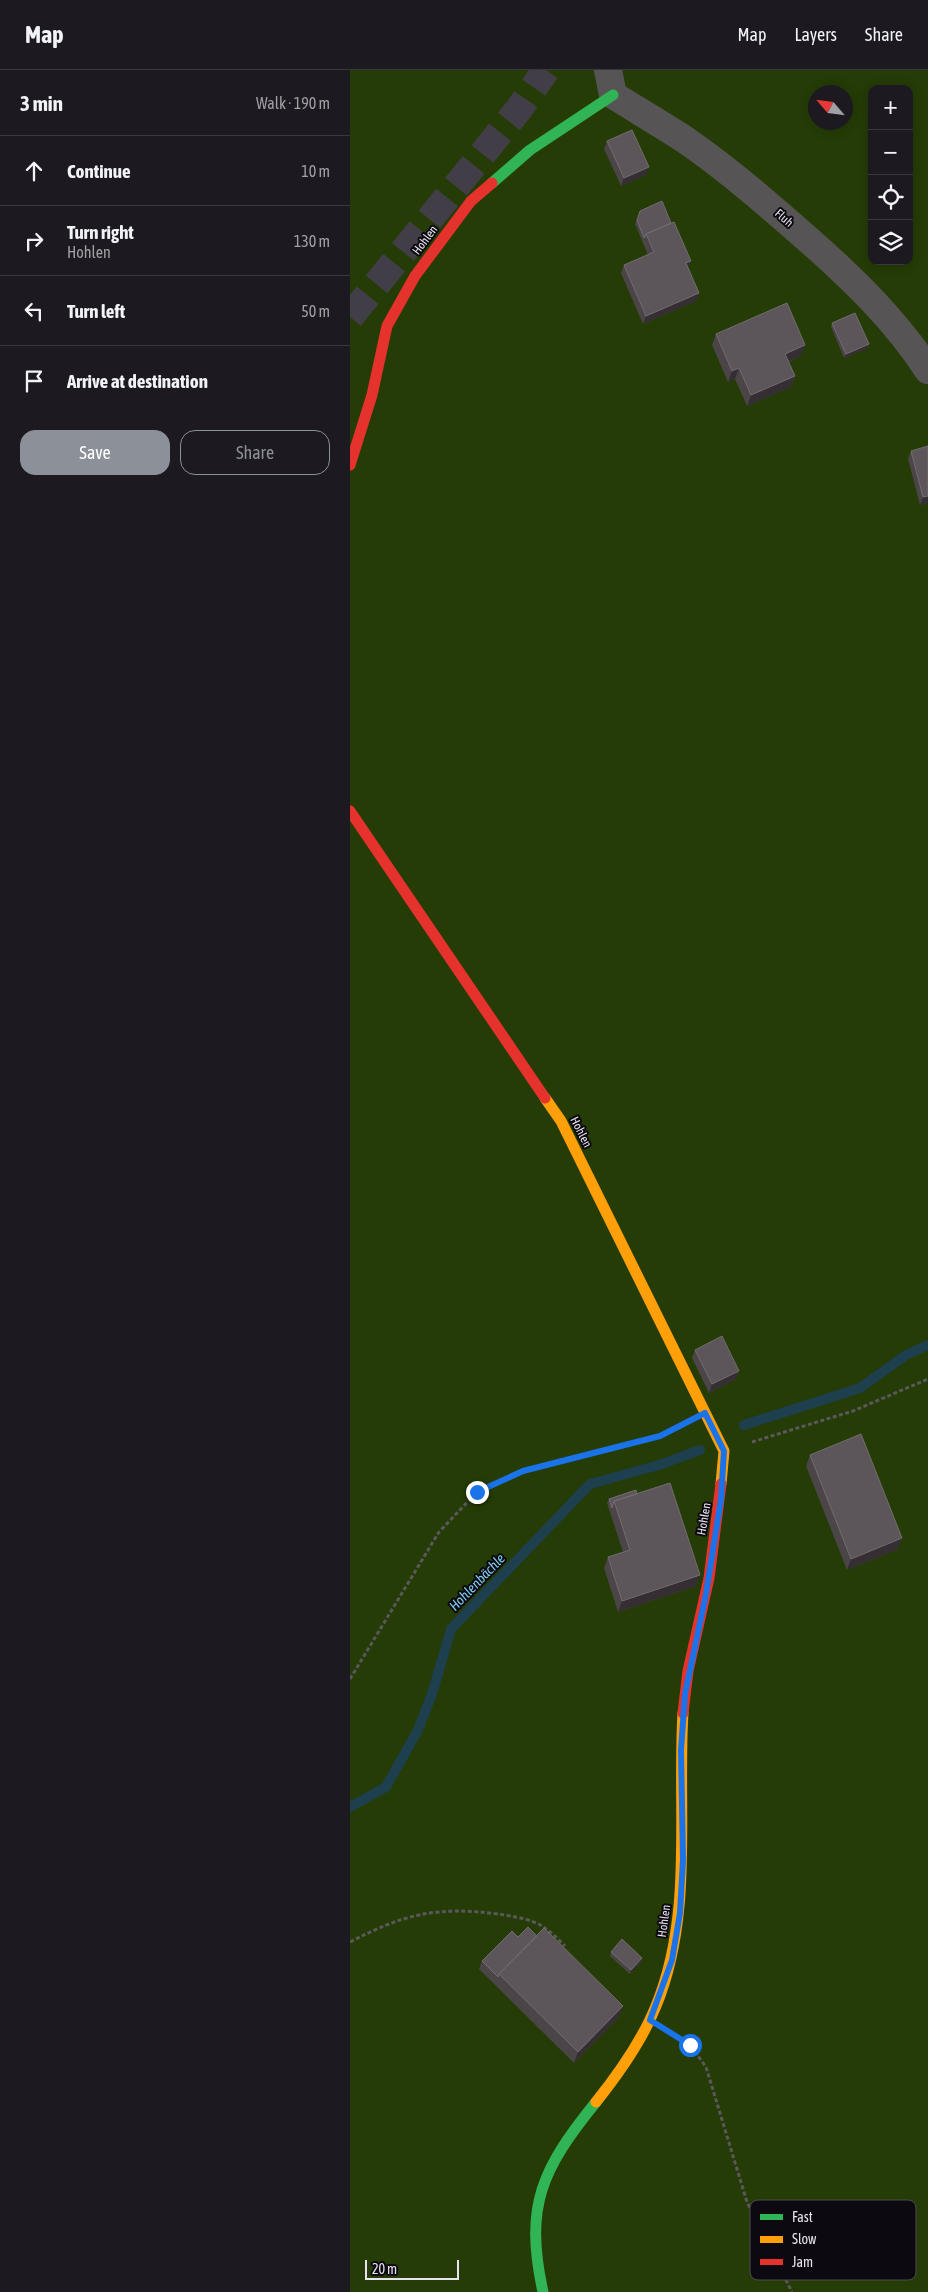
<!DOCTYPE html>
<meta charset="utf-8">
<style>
body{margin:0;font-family:"Asap Condensed",sans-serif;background:#29262d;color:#f1f3f6}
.controls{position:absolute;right:15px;top:15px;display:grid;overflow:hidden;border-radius:10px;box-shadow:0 2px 12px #0003}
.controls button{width:45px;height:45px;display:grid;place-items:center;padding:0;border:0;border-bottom:1px solid #3a383e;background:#1c1920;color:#f1f3f6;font:25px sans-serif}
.compass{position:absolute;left:458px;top:15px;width:45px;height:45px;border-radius:50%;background:#1c1920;box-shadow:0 2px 12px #0003;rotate:298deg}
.scale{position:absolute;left:15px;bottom:12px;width:94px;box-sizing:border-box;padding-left:5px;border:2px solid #e8e4ef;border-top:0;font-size:14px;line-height:18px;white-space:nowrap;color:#e8e4ef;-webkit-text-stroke:4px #0c0910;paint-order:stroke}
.stop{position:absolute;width:15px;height:15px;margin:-11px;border:4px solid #1a73e8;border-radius:50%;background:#fff}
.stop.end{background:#1a73e8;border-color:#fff;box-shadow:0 1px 5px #0008}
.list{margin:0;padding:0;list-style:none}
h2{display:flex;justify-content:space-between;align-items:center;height:65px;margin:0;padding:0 20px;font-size:21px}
h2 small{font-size:16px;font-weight:400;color:#a0a0a5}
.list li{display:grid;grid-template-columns:32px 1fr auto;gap:15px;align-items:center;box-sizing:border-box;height:70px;padding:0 20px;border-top:1px solid #3a383e}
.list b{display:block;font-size:19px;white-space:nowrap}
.list p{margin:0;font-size:16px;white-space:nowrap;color:#a0a0a5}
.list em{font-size:16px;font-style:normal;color:#a0a0a5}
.actions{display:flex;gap:10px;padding:15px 20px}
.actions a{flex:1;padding:11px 0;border:1px solid #8c9099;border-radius:15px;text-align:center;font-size:18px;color:#8c9099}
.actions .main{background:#8c9099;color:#fff}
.icon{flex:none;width:28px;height:28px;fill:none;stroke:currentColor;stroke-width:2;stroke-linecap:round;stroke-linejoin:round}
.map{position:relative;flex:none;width:578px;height:2222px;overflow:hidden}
header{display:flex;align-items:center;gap:30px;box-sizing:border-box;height:70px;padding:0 25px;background:#1c1920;border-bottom:1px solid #3a383e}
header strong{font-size:24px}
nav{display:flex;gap:28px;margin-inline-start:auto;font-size:18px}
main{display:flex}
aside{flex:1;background:#1c1920}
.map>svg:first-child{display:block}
.green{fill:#253c06;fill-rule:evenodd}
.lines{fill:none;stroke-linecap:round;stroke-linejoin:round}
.stream{stroke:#1e3f4d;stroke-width:10}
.primary-tunnel{stroke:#423e48;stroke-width:28;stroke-dasharray:28 14;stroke-linecap:butt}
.path{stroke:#5b585b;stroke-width:3;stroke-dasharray:4 2.5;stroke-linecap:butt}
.street{stroke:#575456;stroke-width:28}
.fast{stroke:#30b455;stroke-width:11}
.slow{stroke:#ff9f0a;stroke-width:11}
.jam{stroke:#e5322d;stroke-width:11}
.wall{fill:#4b4548}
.shaded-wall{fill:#352f34}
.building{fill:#5c565a;stroke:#726c71}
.route{stroke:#1a73e8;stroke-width:6}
.labels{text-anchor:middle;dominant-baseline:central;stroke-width:4;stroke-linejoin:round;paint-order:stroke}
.street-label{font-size:12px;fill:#e8e4ef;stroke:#0c0910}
.water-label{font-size:14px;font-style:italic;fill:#7fcef0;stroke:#0c0910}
.key{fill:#0c0910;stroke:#4e4b53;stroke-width:1}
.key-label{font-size:14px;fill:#e8e4ef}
</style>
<header>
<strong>Map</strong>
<nav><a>Map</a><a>Layers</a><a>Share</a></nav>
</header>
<main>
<aside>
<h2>3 min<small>Walk · 190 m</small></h2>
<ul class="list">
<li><svg class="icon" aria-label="ahead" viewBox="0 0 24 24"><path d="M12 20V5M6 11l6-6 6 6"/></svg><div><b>Continue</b></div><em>10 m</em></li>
<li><svg class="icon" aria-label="right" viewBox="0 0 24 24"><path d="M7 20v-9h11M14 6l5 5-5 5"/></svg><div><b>Turn right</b><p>Hohlen</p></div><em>130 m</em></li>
<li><svg class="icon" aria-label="left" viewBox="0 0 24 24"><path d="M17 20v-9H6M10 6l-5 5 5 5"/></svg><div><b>Turn left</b></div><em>50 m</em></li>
<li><svg class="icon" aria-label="arrive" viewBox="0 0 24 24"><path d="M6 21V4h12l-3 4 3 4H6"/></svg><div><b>Arrive at destination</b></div></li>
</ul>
<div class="actions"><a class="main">Save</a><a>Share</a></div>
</aside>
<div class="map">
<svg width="578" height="2222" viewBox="0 0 578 2222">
<rect width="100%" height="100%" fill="#25212a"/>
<!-- green -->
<path class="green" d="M 0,0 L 578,0 L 578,2222 L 0,2222 ZM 522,19 L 559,19 L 559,191 L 522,191 ZM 466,22 L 496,22 L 496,52 L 466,52 Z"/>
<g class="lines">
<!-- stream -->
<path class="stream" d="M 394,1355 L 510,1318 L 556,1285 L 578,1275
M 0,1737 L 36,1717 L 68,1660 L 82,1624 L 101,1559 L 240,1414 L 309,1395 L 350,1380"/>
<!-- primary-tunnel -->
<path class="primary-tunnel" d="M 0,247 L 169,39 L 196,0"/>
<!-- path -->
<path class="path" d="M 402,1372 L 503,1341 L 578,1309
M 0,1609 L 89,1462 L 127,1422 L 173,1401 L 310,1367 L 328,1357
M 0,1872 C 54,1844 87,1836 148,1844 C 161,1846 181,1849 192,1856 C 200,1861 208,1869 215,1876
M 325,1965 L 340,1975 L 356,1997 L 397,2132 L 442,2222"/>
<!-- street -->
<path class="street" d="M 258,0 L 263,25 C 287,40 311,54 334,69 C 379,100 420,136 461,172 C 505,211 546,251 578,300"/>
<!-- fast -->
<path class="fast" d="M 142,113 L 180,80 L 263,25
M 193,2222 C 174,2135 192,2099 246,2032"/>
<!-- slow -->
<path class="slow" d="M 195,1028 L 211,1051 L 374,1381 L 371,1414
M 246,2032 C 270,2002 292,1971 306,1936 C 344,1844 327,1740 333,1643"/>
<!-- jam -->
<path class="jam" d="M 0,395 L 22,325 L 37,256 L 65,206 L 121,131 L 142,113
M 0,741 L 195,1028
M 333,1643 L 338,1601 L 359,1508 L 371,1414"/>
</g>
<!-- wall -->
<path class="wall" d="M 257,71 L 296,105 L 271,116 L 254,79 Z
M 290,141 L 338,198 L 349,223 L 346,231 L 293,254 L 271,203 L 274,195 L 298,185 L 285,154 Z
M 482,253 L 519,274 L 518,278 L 494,288 L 481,257 Z
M 366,264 L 451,286 L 439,292 L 445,306 L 441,317 L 397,336 L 385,309 L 378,312 L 362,275 Z
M 561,381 L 578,433 L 570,435 L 558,389 Z
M 345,1280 L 386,1309 L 359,1323 L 342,1288 Z
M 460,1385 L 548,1479 L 497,1500 L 456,1396 Z
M 287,1424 L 346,1516 L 268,1542 L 254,1498 L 258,1487 L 273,1482 L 257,1433 L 259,1429 Z
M 168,1867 L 269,1947 L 224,1993 L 129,1899 L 132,1891 Z
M 261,1882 L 292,1888 L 291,1892 L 280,1904 L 260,1886 Z"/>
<!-- shaded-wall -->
<path class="shaded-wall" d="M 299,97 L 296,105 L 271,116 L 274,108 Z
M 341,191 L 338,199 L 336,193 Z
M 349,223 L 346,231 L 293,254 L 296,246 Z
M 519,274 L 518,278 L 494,288 L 496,284 Z
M 455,275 L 451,286 L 431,295 L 435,284 Z
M 389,298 L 385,309 L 378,312 L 382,301 Z
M 445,306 L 441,317 L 397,336 L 401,325 Z
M 578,426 L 578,433 L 570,435 L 573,427 Z
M 389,1301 L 386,1309 L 359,1323 L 362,1314 Z
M 552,1468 L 548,1479 L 497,1500 L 501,1489 Z
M 350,1505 L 346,1516 L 268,1542 L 272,1531 Z
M 292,1888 L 291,1892 L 280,1904 L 281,1900 Z
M 273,1936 L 269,1947 L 224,1993 L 228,1982 Z"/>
<!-- building -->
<path class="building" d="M 282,60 L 299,97 L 274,108 L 257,71 Z
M 312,131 L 321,153 L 296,164 L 294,168 L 287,150 L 290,141 Z
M 324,152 L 341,191 L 336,193 L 349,223 L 296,246 L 274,195 L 304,182 L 296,164 Z
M 437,233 L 455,275 L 435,284 L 445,306 L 401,325 L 389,298 L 382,301 L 366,264 Z
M 505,243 L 519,274 L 496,284 L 482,253 Z
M 578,376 L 578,426 L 573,427 L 561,381 Z
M 372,1266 L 389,1301 L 362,1314 L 345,1280 Z
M 511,1364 L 552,1468 L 501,1489 L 460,1385 Z
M 320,1413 L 350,1505 L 272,1531 L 258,1487 L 280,1480 L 264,1431 Z
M 286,1420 L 287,1424 L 264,1431 L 262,1438 L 259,1429 Z
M 178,1857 L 187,1866 L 149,1904 L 148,1907 L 132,1891 L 162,1861 L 168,1867 Z
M 194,1858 L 273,1936 L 228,1982 L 149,1904 Z
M 272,1869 L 292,1888 L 281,1900 L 261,1882 Z"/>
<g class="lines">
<!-- route -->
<path class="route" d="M 127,1422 L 173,1401 L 310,1366 L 355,1343 L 374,1381 L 371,1429 L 356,1524 L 335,1624 L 331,1680 L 333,1790 L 330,1843 L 322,1890 L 300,1950 L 340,1975"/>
</g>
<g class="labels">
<!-- street labels -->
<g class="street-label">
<text transform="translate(434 148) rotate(41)">Fluh</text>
<text transform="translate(75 170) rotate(-53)">Hohlen</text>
<text transform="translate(231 1062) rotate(63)">Hohlen</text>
<text transform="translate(354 1449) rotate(-80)">Hohlen</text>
<text transform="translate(314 1851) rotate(-82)">Hohlen</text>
</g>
<!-- water labels -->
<g class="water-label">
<text transform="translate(127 1512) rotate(-46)">Hohlenbächle</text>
</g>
</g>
<!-- legend -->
<rect x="400" y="2130" width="166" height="80" rx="8" class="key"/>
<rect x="410" y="2144" width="23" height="6" fill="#30b455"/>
<rect x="410" y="2166" width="23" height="7" fill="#ff9f0a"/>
<rect x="410" y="2189" width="23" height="6" fill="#e5322d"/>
<g class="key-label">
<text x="442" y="2152">Fast</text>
<text x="442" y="2174">Slow</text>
<text x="442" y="2197">Jam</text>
</g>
</svg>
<div class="controls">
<button>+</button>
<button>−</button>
<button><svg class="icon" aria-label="locate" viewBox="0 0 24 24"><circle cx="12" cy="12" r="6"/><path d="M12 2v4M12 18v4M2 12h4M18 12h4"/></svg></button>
<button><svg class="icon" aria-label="layers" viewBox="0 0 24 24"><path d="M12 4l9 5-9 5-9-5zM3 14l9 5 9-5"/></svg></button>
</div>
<svg class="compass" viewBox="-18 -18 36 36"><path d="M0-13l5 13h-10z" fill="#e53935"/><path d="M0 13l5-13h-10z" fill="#a0a0a5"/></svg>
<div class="scale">20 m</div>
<div class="stop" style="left:340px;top:1975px"></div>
<div class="stop end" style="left:127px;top:1422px"></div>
</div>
</main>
